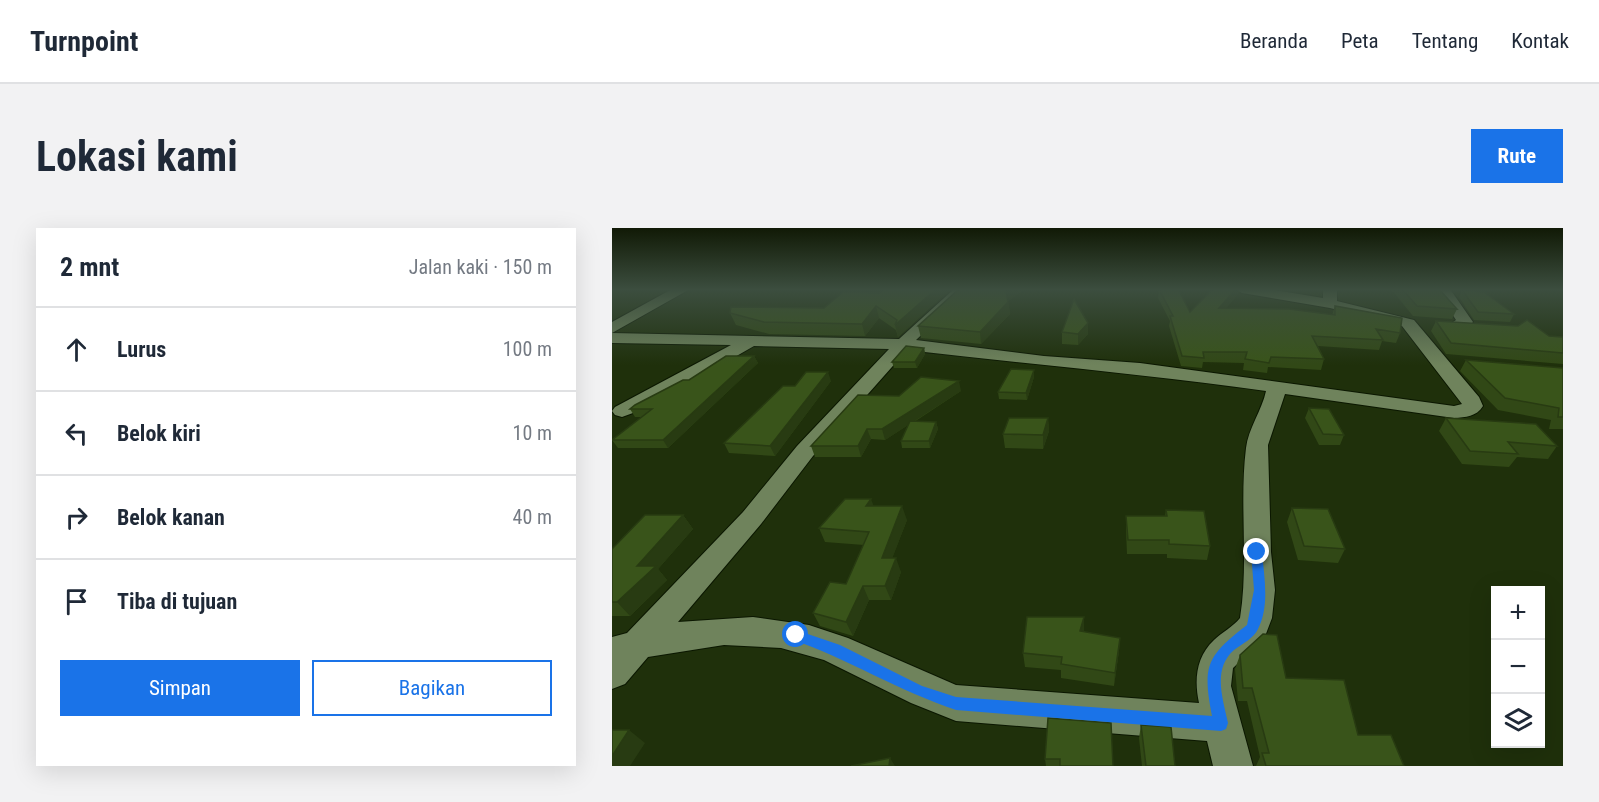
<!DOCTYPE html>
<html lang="id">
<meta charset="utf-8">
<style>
body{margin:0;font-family:"Roboto Condensed",sans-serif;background:#f2f2f3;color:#1f2937}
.controls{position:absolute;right:18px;bottom:18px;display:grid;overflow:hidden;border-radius:0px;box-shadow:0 6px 24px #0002}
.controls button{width:54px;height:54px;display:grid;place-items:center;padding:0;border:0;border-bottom:2px solid #e0e1e3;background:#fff;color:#1f2937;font:30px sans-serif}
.stop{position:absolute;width:18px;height:18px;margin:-14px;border:4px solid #1a73e8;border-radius:50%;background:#fff}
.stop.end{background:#1a73e8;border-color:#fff;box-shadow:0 2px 6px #0008}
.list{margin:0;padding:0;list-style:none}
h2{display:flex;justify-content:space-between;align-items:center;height:78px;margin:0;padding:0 24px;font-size:26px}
h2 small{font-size:20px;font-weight:400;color:#747a83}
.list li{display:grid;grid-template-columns:39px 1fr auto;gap:18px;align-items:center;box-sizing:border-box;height:84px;padding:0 24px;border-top:2px solid #e0e1e3}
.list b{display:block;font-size:22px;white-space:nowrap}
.list em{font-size:20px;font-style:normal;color:#747a83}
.actions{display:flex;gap:12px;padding:18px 24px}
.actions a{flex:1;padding:14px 0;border:2px solid #1a73e8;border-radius:0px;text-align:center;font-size:21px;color:#1a73e8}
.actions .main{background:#1a73e8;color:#fff}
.icon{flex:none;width:33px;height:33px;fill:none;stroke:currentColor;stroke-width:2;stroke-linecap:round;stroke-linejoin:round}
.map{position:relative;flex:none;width:951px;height:538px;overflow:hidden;border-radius:0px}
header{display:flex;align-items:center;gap:36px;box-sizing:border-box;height:84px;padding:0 30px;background:#fff;border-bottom:2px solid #e0e1e3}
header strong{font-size:28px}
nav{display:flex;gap:33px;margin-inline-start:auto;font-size:21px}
.intro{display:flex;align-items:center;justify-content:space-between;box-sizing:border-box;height:144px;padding:0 36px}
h1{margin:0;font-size:42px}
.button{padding:15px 27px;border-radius:0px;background:#1a73e8;color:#fff;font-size:21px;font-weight:700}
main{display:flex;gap:36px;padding:0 36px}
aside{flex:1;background:#fff;border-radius:0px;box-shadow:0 6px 24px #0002}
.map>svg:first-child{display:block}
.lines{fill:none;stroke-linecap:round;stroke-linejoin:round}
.street-casing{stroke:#0b1700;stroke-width:2}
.street{fill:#6f835c;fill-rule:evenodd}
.wall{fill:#314816}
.shaded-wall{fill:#283b12}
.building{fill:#39541a;stroke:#283b12;stroke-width:1.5}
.route{fill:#1a73e8}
</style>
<header>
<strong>Turnpoint</strong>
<nav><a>Beranda</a><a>Peta</a><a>Tentang</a><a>Kontak</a></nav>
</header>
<div class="intro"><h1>Lokasi kami</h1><a class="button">Rute</a></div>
<main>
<aside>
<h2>2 mnt<small>Jalan kaki · 150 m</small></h2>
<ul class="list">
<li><svg class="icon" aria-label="ahead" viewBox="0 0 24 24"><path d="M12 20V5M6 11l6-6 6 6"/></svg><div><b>Lurus</b></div><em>100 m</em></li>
<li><svg class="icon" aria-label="left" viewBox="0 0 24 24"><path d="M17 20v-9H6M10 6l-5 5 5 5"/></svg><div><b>Belok kiri</b></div><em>10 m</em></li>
<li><svg class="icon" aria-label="right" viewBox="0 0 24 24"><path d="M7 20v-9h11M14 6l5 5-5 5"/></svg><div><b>Belok kanan</b></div><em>40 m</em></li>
<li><svg class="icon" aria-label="arrive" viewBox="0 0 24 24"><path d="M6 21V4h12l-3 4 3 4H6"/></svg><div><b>Tiba di tujuan</b></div></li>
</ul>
<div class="actions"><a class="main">Simpan</a><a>Bagikan</a></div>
</aside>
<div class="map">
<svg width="951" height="538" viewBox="0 0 951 538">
<rect width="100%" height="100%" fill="#1f300b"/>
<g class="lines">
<!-- street casing -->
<g class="street-casing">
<path id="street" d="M 60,61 L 78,61 L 0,105 L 0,94 Z
M 342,61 L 358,61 L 304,112 L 432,128 L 528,135 L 842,178 L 850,176 L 790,98 L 718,80 L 630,65 L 623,61 L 657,61 L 711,70 L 711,61 L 725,61 L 725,73 L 802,92 L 867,169 L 871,178 C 864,189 854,189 842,190 L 673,166 L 656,217 L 659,324 L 663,362 L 660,390 L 652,411 L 621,440 L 619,458 L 641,538 L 601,538 L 595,513 L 344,493 L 299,475 L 212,432 L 169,420 L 112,417 L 36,429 L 13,456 L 0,461 L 0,409 L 15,405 L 131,284 L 185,218 L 277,121 L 142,118 L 32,181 L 10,189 L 3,187 L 0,183 L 3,179 L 119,117 L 0,115 L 0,105 L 287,111 ZM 295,122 C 415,136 534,146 654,163 C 650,182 636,201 634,220 C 627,276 637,334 628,390 C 621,399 610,404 602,412 C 584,429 582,452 587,475 L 344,457 L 236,410 L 197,397 L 141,389 L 66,394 L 149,296 L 201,228 Z
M 824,61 L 838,61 L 861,94 C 856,101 845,103 837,101 L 835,98 L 844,92 Z"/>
</g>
<!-- street -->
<use href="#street" class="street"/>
</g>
<!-- wall -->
<path class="wall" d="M 273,61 L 338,61 L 286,109 L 284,102 L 267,90 L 253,108 L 157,106 L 124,97 L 118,85 L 212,80 L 267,65 Z
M 347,61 L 413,61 L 396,73 L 398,86 L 369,116 L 309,110 L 306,98 Z
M 547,61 L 578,84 L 601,61 L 627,61 L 626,66 L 614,80 L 720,87 L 723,78 L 788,105 L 784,115 L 770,113 L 767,122 L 706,118 L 712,131 L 709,142 L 656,139 L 655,145 L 631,142 L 632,135 L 591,134 L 590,140 L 569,138 L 557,98 L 558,93 L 546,70 Z
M 779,61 L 827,61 L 845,81 L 840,91 L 801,88 Z
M 850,62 L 902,86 L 898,94 L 862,92 L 847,69 Z
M 824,93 L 937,108 L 951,109 L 951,136 L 834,126 L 819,103 Z
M 450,104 L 476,106 L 466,117 L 450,116 Z
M 312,120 L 313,126 L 305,140 L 282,140 L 280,134 Z
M 142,128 L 146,135 L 56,220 L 6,220 L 0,212 L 30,189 L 23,189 L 18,181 L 77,152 Z
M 854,132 L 951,140 L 951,201 L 937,201 L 939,192 L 886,182 L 848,143 Z
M 422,142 L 422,149 L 415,172 L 387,171 L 386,164 Z
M 219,153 L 163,228 L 117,225 L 112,215 L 183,158 Z
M 349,163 L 302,194 L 324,194 L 326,201 L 318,220 L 290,220 L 289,213 L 296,197 L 273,212 L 259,211 L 249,229 L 203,229 L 199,218 L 287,168 Z
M 697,180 L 732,207 L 728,217 L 707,217 L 693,190 Z
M 436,190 L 437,203 L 431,221 L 393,220 L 391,206 Z
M 834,190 L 945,218 L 936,231 L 905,229 L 897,239 L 850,236 L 827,203 Z
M 262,278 L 295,292 L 280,330 L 289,344 L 279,372 L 257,372 L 241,408 L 208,398 L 201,385 L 234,356 L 252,317 L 213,314 L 207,300 Z
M 680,280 L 733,321 L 726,335 L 686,332 L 675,294 Z
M 554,282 L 598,318 L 595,332 L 555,330 L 555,326 L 515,326 L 514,302 L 514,288 L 553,288 Z
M 71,287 L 81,301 L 46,341 L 55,352 L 18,388 L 0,388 L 0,321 Z
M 472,404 L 508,410 L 507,423 L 502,458 L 449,450 L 449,442 L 413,439 L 411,425 Z
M 628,427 L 674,450 L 746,507 L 792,538 L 644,538 L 648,529 L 635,473 L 626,473 L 623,441 Z
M 436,490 L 501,538 L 434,538 L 433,531 Z
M 529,497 L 563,538 L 530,538 L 527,510 Z"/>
<!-- shaded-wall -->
<path class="shaded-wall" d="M 324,61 L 338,61 L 286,109 L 283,97 Z
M 396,61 L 413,61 L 395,74 L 394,63 Z
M 624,61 L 627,61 L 626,66 L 606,90 L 607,80 Z
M 396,74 L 398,86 L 369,116 L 368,104 Z
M 264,78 L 267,90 L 253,108 L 250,96 Z
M 476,95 L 476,106 L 466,117 L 466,106 Z
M 312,120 L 313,126 L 305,140 L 303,134 Z
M 142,128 L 146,135 L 56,220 L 51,212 Z
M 422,142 L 422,149 L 415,172 L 414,165 Z
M 216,144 L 219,153 L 163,228 L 158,218 Z
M 347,153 L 349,163 L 273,212 L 270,201 Z
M 436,190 L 437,203 L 431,221 L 431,207 Z
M 324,194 L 326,201 L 318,220 L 317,213 Z
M 255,201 L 259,211 L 249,229 L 246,218 Z
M 259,271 L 264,284 L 254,278 Z
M 290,278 L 295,292 L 275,344 L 270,330 Z
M 71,287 L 81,301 L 46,341 L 55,352 L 18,388 L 5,374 L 25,338 Z
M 284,330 L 289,344 L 279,372 L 273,358 Z
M 251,358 L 257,372 L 241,408 L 234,394 Z
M 472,389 L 472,403 L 468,403 Z
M 508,410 L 507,423 L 502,458 L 503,445 Z
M 17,502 L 33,515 L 18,538 L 0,538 L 0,528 Z
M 278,530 L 283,538 L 277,538 Z"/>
<!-- building -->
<path class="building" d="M 273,61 L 324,61 L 283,97 L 285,92 L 264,78 L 250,96 L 152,94 L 118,85 L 119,79 L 212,80 L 231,64 L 267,65 Z
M 347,61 L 396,61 L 394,63 L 396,74 L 368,104 L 306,98 Z
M 547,61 L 566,61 L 578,84 L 601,61 L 624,61 L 607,80 L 677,81 L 723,87 L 723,78 L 790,90 L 788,105 L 764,101 L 771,112 L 700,108 L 712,131 L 659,129 L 657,135 L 633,131 L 635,124 L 591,124 L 592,130 L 570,128 L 558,88 L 561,88 Z
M 790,61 L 827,61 L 845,81 L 805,78 Z
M 850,62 L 872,64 L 902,86 L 866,84 Z
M 462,71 L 476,95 L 466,106 L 450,104 Z
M 915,92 L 937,108 L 951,109 L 951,125 L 839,115 L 824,93 L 906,98 Z
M 294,118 L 312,120 L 303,134 L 280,134 Z
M 114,128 L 142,128 L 51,212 L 0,212 L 40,181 L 18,181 L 23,177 L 71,152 L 77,152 Z
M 854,132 L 951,140 L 951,189 L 946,189 L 947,180 L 893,170 Z
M 399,141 L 422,142 L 414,165 L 386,164 Z
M 194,144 L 216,144 L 158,218 L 112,215 L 171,158 L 183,158 Z
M 309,149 L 347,153 L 270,201 L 255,201 L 246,218 L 199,218 L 246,167 L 287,168 Z
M 697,180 L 717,181 L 732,207 L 711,206 Z
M 397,190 L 436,190 L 431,207 L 391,206 Z
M 834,190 L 924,196 L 945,218 L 896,214 L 906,226 L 858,223 Z
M 298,193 L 324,194 L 317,213 L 289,213 Z
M 233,271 L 259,271 L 254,278 L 290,278 L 270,330 L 284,330 L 273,358 L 251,358 L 234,394 L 201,385 L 218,354 L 234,356 L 257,304 L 207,300 Z
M 680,280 L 716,281 L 733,321 L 692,318 Z
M 554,282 L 592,283 L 598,318 L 557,316 L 557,312 L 516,312 L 514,288 L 555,288 Z
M 33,287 L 71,287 L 25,338 L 44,338 L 5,374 L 0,374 L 0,321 Z
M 415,389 L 472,389 L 468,403 L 508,410 L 503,445 L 449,436 L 450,429 L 411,425 Z
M 651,406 L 665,407 L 674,450 L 732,452 L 746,507 L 779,507 L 792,538 L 654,538 L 650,525 L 657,525 L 640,460 L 631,460 L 628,427 Z
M 436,490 L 499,495 L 501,538 L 448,538 L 448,531 L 433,531 Z
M 529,497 L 559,499 L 563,538 L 534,538 Z
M 0,502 L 17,502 L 0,528 Z
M 278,530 L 277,538 L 239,538 Z"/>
<!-- sky -->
<linearGradient id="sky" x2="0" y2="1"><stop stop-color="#111a06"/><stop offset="0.45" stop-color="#3c4e3f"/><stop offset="1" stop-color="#3c4e3f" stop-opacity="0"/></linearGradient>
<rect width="951" height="137" fill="url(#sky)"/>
<!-- route -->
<path class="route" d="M 645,320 L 650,324 C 652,348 658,378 646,401 C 642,410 630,416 622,422 C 600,441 611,471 616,495 L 614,501 L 609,503 L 344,482 C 287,463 236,431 179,411 L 178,407 L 184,402 L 228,417 L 310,458 L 344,469 L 600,488 C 590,437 595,428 635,397 L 642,362 L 639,324 Z"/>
</svg>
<div class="controls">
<button>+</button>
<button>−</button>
<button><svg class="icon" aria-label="layers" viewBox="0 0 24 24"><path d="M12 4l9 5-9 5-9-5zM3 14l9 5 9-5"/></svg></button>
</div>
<div class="stop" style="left:184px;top:407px"></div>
<div class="stop end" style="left:645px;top:324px"></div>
</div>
</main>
